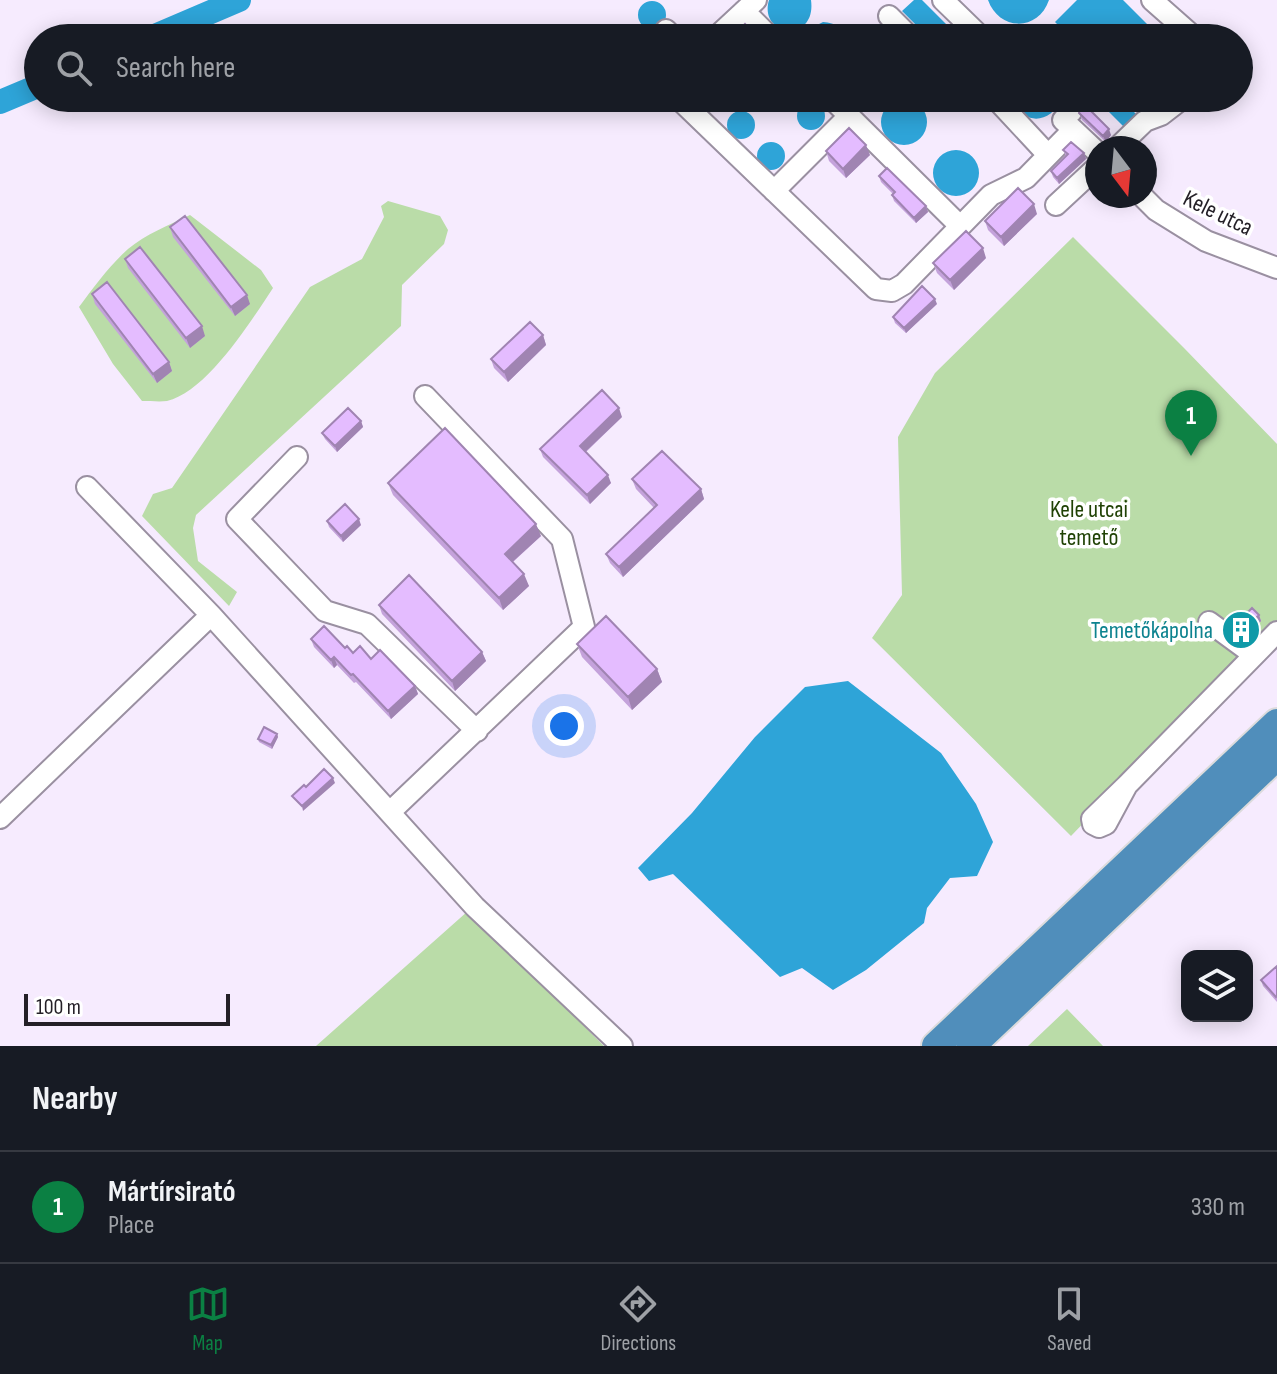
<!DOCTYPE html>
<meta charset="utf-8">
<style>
body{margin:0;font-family:"Sofia Sans Condensed",sans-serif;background:#242831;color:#f1f3f6}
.controls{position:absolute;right:24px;bottom:24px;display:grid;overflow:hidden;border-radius:16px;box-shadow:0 4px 20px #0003}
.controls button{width:72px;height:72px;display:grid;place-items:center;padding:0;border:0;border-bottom:2px solid #363941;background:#171b24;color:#f1f3f6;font:40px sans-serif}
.compass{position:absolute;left:1085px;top:136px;width:72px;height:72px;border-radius:50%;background:#171b24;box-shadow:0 4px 20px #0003;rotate:164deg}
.scale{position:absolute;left:24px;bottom:20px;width:206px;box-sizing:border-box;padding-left:8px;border:4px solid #231f26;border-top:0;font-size:22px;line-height:28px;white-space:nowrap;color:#231f26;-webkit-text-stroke:6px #fff;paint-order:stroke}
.you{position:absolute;left:564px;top:726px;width:28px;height:28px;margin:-20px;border:6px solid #fff;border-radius:50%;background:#1a73e8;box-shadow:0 0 0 12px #1a73e833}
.badge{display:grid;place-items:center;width:52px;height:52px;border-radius:50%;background:#0b8043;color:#fff;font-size:26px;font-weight:700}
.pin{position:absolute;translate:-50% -66px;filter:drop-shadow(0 2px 4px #0008)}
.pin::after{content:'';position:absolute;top:42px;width:28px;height:24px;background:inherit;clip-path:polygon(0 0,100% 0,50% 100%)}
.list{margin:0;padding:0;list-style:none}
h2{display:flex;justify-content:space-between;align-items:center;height:104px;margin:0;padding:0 32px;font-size:34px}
h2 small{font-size:26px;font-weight:400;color:#9ea1a6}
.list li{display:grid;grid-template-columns:52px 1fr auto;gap:24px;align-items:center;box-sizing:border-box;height:112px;padding:0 32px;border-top:2px solid #363941}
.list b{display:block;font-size:30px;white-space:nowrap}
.list p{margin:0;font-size:26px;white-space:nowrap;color:#9ea1a6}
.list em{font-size:26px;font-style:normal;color:#9ea1a6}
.icon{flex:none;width:44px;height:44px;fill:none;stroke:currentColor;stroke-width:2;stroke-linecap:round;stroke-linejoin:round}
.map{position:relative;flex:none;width:1277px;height:1046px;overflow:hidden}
.search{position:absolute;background:#171b24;box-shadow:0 4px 20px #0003;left:24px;right:24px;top:24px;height:88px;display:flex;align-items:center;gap:20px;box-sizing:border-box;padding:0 28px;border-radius:44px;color:#9ea1a6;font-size:30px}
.sheet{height:216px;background:#171b24}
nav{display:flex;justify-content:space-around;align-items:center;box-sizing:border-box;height:112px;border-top:2px solid #363941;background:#171b24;font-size:22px;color:#9ea1a6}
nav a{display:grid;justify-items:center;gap:4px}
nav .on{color:#0b8043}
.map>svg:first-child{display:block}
.green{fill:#badca8}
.water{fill:#2ea4d8}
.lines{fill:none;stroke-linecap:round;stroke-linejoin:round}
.river{stroke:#2ea4d8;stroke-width:24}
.minor-casing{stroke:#9a90a1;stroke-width:24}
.highway-casing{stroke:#dcdbdc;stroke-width:32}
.minor{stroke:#fff;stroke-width:20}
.highway{stroke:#508ebb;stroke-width:28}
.wall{fill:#c4a2db}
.shaded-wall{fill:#a084b2}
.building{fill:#e4bcff;stroke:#a084b2;stroke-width:2}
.labels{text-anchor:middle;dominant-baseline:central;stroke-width:7;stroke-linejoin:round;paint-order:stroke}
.street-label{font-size:24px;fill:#231f26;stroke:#fff}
.park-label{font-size:24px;fill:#204205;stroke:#fff}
.culture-label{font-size:24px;fill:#0d838f;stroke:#fff;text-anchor:end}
</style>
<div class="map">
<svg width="1277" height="1046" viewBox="0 0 1277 1046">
<rect width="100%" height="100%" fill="#f6ebfe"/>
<!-- green -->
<path class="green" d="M 388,201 L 440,216 L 448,230 L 444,244 L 402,285 L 401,326 L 196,515 L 193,528 L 198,561 L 237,592 L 229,606 L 142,516 L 153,494 L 172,488 L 310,287 L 362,259 L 384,217 L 381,206 Z
M 190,215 L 261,270 L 273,288 C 251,321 207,392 167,401 C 160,402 150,401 142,401 L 113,364 L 79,307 C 94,287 109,266 128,249 C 146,234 169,225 190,215 Z
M 1073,237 L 1184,348 L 1277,444 L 1277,622 L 1071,836 L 872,638 L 902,595 L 898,437 L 935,373 Z
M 468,911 L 604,1046 L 316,1046 Z
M 1067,1009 L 1103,1046 L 1028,1046 Z"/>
<!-- water -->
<path class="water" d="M 769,0 L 811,0 C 817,44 758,37 769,0 Z
M 914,0 L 922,0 L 960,38 L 929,38 L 902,11 Z
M 988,0 L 1049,0 C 1038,32 999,31 988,0 Z
M 1077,0 L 1123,0 L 1148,25 L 1135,38 L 1071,38 L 1055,22 Z
M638 15a14 14 0 1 1 28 0a14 14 0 1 1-28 0Z
M 823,22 C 836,23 842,27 848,38 L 805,38 C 808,29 815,26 823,22 Z
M 1014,98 L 1061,98 C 1052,125 1020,126 1014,98 Z
M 1084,98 L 1120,98 L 1136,114 L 1124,127 L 1098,101 L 1093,106 Z
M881 122a23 23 0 1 1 46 0a23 23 0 1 1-46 0Z
M797 116a14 14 0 1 1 28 0a14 14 0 1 1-28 0Z
M727 125a14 14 0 1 1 28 0a14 14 0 1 1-28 0Z
M757 156a14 14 0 1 1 28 0a14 14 0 1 1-28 0Z
M933 173a23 23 0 1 1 46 0a23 23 0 1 1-46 0Z
M 848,681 L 941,753 L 976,804 L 993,842 L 977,876 L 950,878 L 927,908 L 924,923 L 866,970 L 833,990 L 802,968 L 780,977 L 673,874 L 649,881 L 638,868 L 692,813 L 755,737 L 805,687 Z"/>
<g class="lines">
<!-- river -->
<path class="river" d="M 150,38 L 239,0
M 0,102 L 38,86"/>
<!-- minor casing -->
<g class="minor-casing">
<path id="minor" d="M 943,0 L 982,38
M 1152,0 L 1195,38
M 744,11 L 771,38
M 889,16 L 911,38
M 666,30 L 674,38
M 715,38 L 756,0
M 681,98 L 682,102 L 876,289 L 892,291 L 904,284 L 991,195 L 1026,178 L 1073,130
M 831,98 L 960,226
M 995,98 L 1048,155
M 1073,98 L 1072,111 L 1063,120 L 1097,152
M 1117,148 L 1145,121 L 1161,115 L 1183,98
M 774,191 L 849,116
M 1142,196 L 1156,210 L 1206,241 L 1277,268
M 1056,205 L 1097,167
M 297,457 L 237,519 L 325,611 L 367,624 L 477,731
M 87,487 L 211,615 L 475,907 L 622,1046
M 1209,622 L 1254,655
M 1127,785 L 1106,824 L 1099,827 L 1093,824 L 1092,819 L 1127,785 L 1277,632
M 390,812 L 584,627 L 562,539 L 425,396
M 0,818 L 211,615"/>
</g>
<!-- highway casing -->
<g class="highway-casing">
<path id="highway" d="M 936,1046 L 1277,723
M 971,1046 L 1277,756"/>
</g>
<!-- minor -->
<use href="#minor" class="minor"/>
<!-- highway -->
<use href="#highway" class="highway"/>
</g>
<!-- wall -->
<path class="wall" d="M 1079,113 L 1111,135 L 1106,142 L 1082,120 Z
M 1063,150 L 1084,153 L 1086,159 L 1059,184 L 1053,177 L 1051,171 L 1066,156 Z
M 826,151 L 870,155 L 846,178 L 829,161 Z
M 879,176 L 926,206 L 928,212 L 916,223 L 894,201 L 892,195 L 893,194 L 881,182 Z
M 1037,214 L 1004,246 L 988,230 L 985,221 Z
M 170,227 L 250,304 L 235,316 L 173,237 Z
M 986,258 L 954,290 L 937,273 L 933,263 Z
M 125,259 L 205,336 L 190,348 L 128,268 Z
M 92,294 L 169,362 L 172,371 L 157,383 L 95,304 Z
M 937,304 L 906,333 L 895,323 L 893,317 Z
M 543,335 L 546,345 L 508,382 L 494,368 L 491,359 Z
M 622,417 L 586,452 L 611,483 L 590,504 L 543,457 L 540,449 Z
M 361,421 L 363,427 L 337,452 L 325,439 L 322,433 Z
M 632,479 L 701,489 L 704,499 L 623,577 L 610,563 L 606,554 L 654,508 L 636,489 Z
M 388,483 L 541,536 L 513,562 L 529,586 L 503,610 L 393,495 Z
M 327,521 L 361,525 L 343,542 L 329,527 Z
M 379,605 L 482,652 L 486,661 L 455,691 L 382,614 Z
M 1259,615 L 1261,621 L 1253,630 L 1255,636 L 1253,638 L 1233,623 L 1230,617 L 1242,618 Z
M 311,639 L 345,648 L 353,653 L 371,659 L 415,686 L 418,694 L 391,719 L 356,682 L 354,683 L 337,665 L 334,668 L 314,647 Z
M 577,644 L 657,669 L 662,682 L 632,710 L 582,657 Z
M 277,734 L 278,737 L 272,749 L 259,742 L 258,739 Z
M 1277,966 L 1277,1002 L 1263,986 L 1261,980 Z"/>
<!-- shaded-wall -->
<path class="shaded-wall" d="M 1109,129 L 1111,135 L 1106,142 L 1103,136 Z
M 866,145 L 870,155 L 846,178 L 843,169 Z
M 1084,153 L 1086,159 L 1059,184 L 1057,178 Z
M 1034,204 L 1037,214 L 1004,246 L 1001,237 Z
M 926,206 L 928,212 L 916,223 L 914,218 Z
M 983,248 L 986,258 L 954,290 L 950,280 Z
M 247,295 L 250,304 L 235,316 L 231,307 Z
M 935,299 L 937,304 L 906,333 L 904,328 Z
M 202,326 L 205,336 L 190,348 L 186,338 Z
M 543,335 L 546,345 L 508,382 L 504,372 Z
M 169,362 L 172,371 L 157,383 L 153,374 Z
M 619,408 L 622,417 L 583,454 L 580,446 Z
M 361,421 L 363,427 L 337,452 L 335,446 Z
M 608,475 L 611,483 L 590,504 L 587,495 Z
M 701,489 L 704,499 L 623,577 L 619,567 Z
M 359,519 L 361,525 L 343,542 L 341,536 Z
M 536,524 L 541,536 L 509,565 L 505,554 Z
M 524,574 L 529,586 L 503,610 L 499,598 Z
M 1259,615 L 1261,621 L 1253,630 L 1255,636 L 1253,638 L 1249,625 Z
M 482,652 L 486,661 L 455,691 L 452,681 Z
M 334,657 L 337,665 L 334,668 L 331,660 Z
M 657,669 L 662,682 L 632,710 L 628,697 Z
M 415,686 L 418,694 L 391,719 L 388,711 Z
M 277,734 L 278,737 L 272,749 L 271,745 Z
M 333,778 L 335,783 L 303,811 L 302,806 Z"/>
<!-- building -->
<path class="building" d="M 745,24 L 759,38 L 731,38 Z
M 1083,103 L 1109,129 L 1103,136 L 1079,113 Z
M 849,128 L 866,145 L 843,169 L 826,151 Z
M 1071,142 L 1084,153 L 1057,178 L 1051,171 L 1068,154 L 1063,150 Z
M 887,168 L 926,206 L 914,218 L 892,195 L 895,192 L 879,176 Z
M 1018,188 L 1034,204 L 1001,237 L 985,221 Z
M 185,216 L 247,295 L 231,307 L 170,227 Z
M 966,231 L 983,248 L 950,280 L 933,263 Z
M 140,247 L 202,326 L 186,338 L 125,259 Z
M 107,282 L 169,362 L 153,374 L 92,294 Z
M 922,286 L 935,299 L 904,328 L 893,317 Z
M 530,322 L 543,335 L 504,372 L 491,359 Z
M 602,390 L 619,408 L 580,446 L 608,475 L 587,495 L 540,449 Z
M 348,408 L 361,421 L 335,446 L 322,433 Z
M 445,428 L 536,524 L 505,554 L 524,574 L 499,598 L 388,483 Z
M 662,451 L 701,489 L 619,567 L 606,554 L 657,505 L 632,479 Z
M 345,504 L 359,519 L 341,536 L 327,521 Z
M 409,575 L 482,652 L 452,681 L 379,605 Z
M 1252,608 L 1259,615 L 1249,625 L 1253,629 L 1251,632 L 1230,617 L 1235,612 L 1242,618 Z
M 606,616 L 657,669 L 628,697 L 577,644 Z
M 324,626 L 345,648 L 347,646 L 353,653 L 360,646 L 371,659 L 380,650 L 415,686 L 388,711 L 353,674 L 351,675 L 334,657 L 331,660 L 311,639 Z
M 264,727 L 277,734 L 271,745 L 258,739 Z
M 324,769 L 333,778 L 302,806 L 292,796 L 304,785 L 306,787 Z
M 1277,966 L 1277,996 L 1276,997 L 1261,980 Z"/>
<!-- icons -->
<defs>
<g id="building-disc" transform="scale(2)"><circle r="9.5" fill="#0f9aa8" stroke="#fff"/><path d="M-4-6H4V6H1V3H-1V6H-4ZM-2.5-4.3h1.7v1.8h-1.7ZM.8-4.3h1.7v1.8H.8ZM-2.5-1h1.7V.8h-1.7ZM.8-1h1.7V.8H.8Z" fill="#fff"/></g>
</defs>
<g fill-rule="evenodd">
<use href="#building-disc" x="1241" y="630"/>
</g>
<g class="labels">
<!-- street labels -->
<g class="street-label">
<text transform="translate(1218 213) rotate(26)">Kele utca</text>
</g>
<!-- park labels -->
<g class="park-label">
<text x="1089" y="509">Kele utcai<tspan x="1089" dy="28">temető</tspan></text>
</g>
<!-- culture labels -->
<g class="culture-label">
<text x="1213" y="630">Temetőkápolna</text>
</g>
</g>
</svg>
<div class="controls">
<button><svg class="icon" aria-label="layers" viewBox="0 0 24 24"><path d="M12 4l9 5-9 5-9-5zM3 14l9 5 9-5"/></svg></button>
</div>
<svg class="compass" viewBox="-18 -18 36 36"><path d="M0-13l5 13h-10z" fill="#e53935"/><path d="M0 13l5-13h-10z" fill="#9ea1a6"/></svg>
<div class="scale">100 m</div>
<div class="you"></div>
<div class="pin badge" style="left:1191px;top:456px">1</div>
<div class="search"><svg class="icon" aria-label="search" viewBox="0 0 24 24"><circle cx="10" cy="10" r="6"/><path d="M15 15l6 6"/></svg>Search here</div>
</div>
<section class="sheet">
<h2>Nearby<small></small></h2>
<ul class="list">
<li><span class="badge">1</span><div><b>Mártírsirató</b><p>Place</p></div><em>330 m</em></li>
</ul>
</section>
<nav>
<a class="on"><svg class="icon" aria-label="map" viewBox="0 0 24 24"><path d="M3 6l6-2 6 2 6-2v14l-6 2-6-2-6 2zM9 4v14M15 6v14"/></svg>Map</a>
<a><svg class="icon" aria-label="directions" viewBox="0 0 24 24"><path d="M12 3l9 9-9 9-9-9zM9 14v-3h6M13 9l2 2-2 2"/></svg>Directions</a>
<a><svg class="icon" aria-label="saved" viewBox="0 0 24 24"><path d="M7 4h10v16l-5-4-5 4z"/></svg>Saved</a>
</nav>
